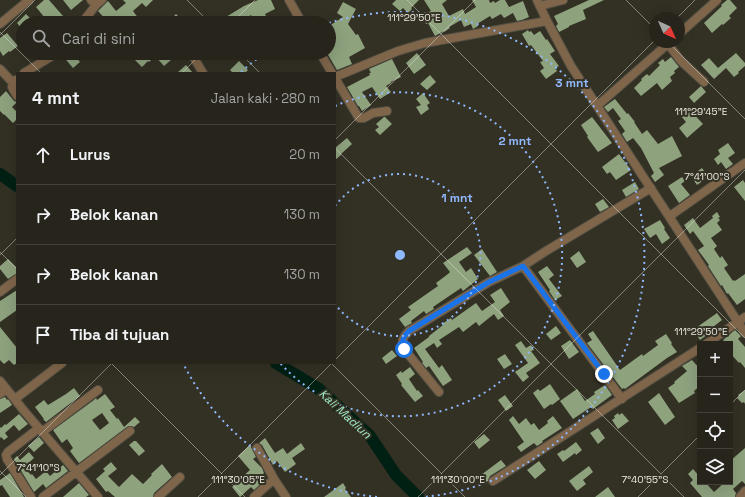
<!DOCTYPE html>
<html lang="id">
<meta charset="utf-8">
<style>
body{margin:0;font-family:"Space Grotesk",sans-serif;background:#2e2c24;color:#f1f3f6}
.controls{position:absolute;right:12px;bottom:12px;display:grid;overflow:hidden;border-radius:0px;box-shadow:0 4px 16px #0002}
.controls button{width:36px;height:36px;display:grid;place-items:center;padding:0;border:0;border-bottom:1px solid #42413a;background:#26241b;color:#f1f3f6;font:20px sans-serif}
.compass{position:absolute;left:649px;top:12px;width:36px;height:36px;border-radius:50%;background:#26241b;box-shadow:0 4px 16px #0002;rotate:135deg}
.stop{position:absolute;width:12px;height:12px;margin:-9px;border:3px solid #1a73e8;border-radius:50%;background:#fff}
.stop.end{background:#1a73e8;border-color:#fff;box-shadow:0 1px 4px #0008}
.list{margin:0;padding:0;list-style:none}
h2{display:flex;justify-content:space-between;align-items:center;height:52px;margin:0;padding:0 16px;font-size:17px}
h2 small{font-size:13px;font-weight:400;color:#a4a4a3}
.list li{display:grid;grid-template-columns:26px 1fr auto;gap:12px;align-items:center;box-sizing:border-box;height:60px;padding:0 16px;border-top:1px solid #42413a}
.list b{display:block;font-size:15px;white-space:nowrap}
.list em{font-size:13px;font-style:normal;color:#a4a4a3}
.icon{flex:none;width:22px;height:22px;fill:none;stroke:currentColor;stroke-width:2;stroke-linecap:round;stroke-linejoin:round}
.map{position:relative;flex:none;width:745px;height:497px;overflow:hidden}
.search{position:absolute;background:#26241b;box-shadow:0 4px 16px #0002;left:16px;top:16px;width:320px;height:44px;display:flex;align-items:center;gap:10px;box-sizing:border-box;padding:0 14px;border-radius:22px;color:#a4a4a3;font-size:15px}
.panel{position:absolute;background:#26241b;box-shadow:0 4px 16px #0002;left:16px;top:72px;width:320px;height:292px;border-radius:0px}
.map>svg:first-child{display:block}
.lines{fill:none;stroke-linecap:round;stroke-linejoin:round}
.river{stroke:#012014;stroke-width:12}
.building{fill:#8ea27e;fill-rule:evenodd}
.minor-casing{stroke:#514e43;stroke-width:10}
.minor{stroke:#7f654a;stroke-width:8}
.route{stroke:#1a73e8;stroke-width:5}
.ticks{fill:none;stroke:#ecebe3;stroke-width:1;stroke-opacity:0.45}
.ring{fill:none;stroke:#90b8fd;stroke-width:2;stroke-dasharray:2 4}
.labels{text-anchor:middle;dominant-baseline:central;stroke-width:4;stroke-linejoin:round;paint-order:stroke}
.water-label{font-size:12px;font-style:italic;fill:#a3ebc9;stroke:#333024}
.ticks-label{font-size:10px;text-anchor:middle;fill:#ecebe3;stroke:#333024;stroke-width:4;stroke-linejoin:round;paint-order:stroke}
.centre{fill:#90b8fd;stroke:#333024;stroke-width:2}
.ring-label{font-size:12px;text-anchor:middle;font-weight:bold;fill:#90b8fd;stroke:#333024;stroke-width:4;stroke-linejoin:round;paint-order:stroke}
</style>
<div class="map">
<svg width="745" height="497" viewBox="0 0 745 497">
<rect width="100%" height="100%" fill="#333024"/>
<g class="lines">
<!-- river -->
<path class="river" d="M 0,174 L 17,186
M 276,363 L 319,389 L 370,436 L 396,475 L 418,497"/>
</g>
<!-- building -->
<path class="building" d="M 44,0 L 49,0 L 63,16 L 62,17 L 67,23 L 49,23 L 36,7 Z
M 63,0 L 83,0 L 71,10 Z
M 123,0 L 153,0 L 146,7 L 142,3 L 133,11 L 142,23 L 109,23 L 98,11 L 108,1 L 116,11 L 126,3 Z
M 258,0 L 271,0 L 275,9 L 265,14 L 269,23 L 256,23 L 251,15 L 241,21 L 242,23 L 216,23 L 244,6 Z
M 396,0 L 419,0 L 411,8 L 412,9 L 408,13 L 403,8 L 400,11 L 392,4 Z
M 424,0 L 447,0 L 442,4 L 449,16 L 463,9 L 465,14 L 476,7 L 472,0 L 489,0 L 490,3 L 494,1 L 495,3 L 500,0 L 505,0 L 509,7 L 523,1 L 529,17 L 522,20 L 517,21 L 513,13 L 504,18 L 501,14 L 492,19 L 490,16 L 477,24 L 478,26 L 473,29 L 471,24 L 464,27 L 461,20 L 449,27 L 450,28 L 444,32 L 444,31 L 435,36 L 428,23 L 426,24 L 423,18 L 424,17 L 423,15 L 431,11 Z
M 589,0 L 604,0 L 583,10 L 586,19 L 569,26 L 569,27 L 559,32 L 556,26 L 558,24 L 554,16 Z
M 727,0 L 730,0 L 737,8 L 729,16 L 731,18 L 723,25 L 722,24 L 712,33 L 704,23 L 722,6 L 721,5 Z
M 343,2 L 356,9 L 348,24 L 356,35 L 358,34 L 365,48 L 349,57 L 352,64 L 337,70 L 327,53 L 329,53 L 329,26 L 343,17 L 337,13 Z
M 26,14 L 35,23 L 23,23 L 23,30 L 17,23 Z
M 176,14 L 185,23 L 167,23 Z
M 528,30 L 529,32 L 531,31 L 534,35 L 540,31 L 546,40 L 547,39 L 555,51 L 550,54 L 559,66 L 555,68 L 557,71 L 546,79 L 540,71 L 544,68 L 540,62 L 543,61 L 531,45 L 529,46 L 522,34 Z
M 7,33 L 18,46 L 10,52 L 9,51 L 3,56 L 0,51 L 0,38 Z
M 62,53 L 73,53 L 80,62 L 73,68 L 62,55 Z
M 134,53 L 179,53 L 164,66 L 155,56 L 149,62 L 148,61 L 142,67 L 131,56 Z
M 417,53 L 426,65 L 414,74 L 406,63 Z
M 736,53 L 745,63 L 745,66 L 738,72 L 739,73 L 734,77 L 726,68 L 714,79 L 701,65 L 709,58 L 718,68 Z
M 671,57 L 679,67 L 674,71 L 675,73 L 670,77 L 672,81 L 662,90 L 657,83 L 641,96 L 634,88 L 642,80 L 641,79 L 647,74 L 649,76 L 660,65 L 658,63 L 663,59 L 665,62 Z
M 392,59 L 401,77 L 391,82 L 391,83 L 386,86 L 391,92 L 380,99 L 372,87 L 362,92 L 371,105 L 362,111 L 359,106 L 358,106 L 347,87 L 370,75 L 369,73 L 371,73 L 369,69 Z
M 239,61 L 248,70 L 245,73 L 233,73 L 230,70 Z
M 186,65 L 193,73 L 177,73 Z
M 430,75 L 436,82 L 427,90 L 420,84 Z
M 701,86 L 706,92 L 694,103 L 689,97 Z
M 6,91 L 14,101 L 17,102 L 12,107 L 17,112 L 17,119 L 13,123 L 4,114 L 4,115 L 0,111 L 0,97 Z
M 423,93 L 430,103 L 427,105 L 429,109 L 421,115 L 416,107 L 421,105 L 416,99 Z
M 615,99 L 627,114 L 628,113 L 635,122 L 634,122 L 642,134 L 647,130 L 658,144 L 672,136 L 682,156 L 659,168 L 664,175 L 655,182 L 651,176 L 654,173 L 641,148 L 633,138 L 627,142 L 622,134 L 625,131 L 618,121 L 621,119 L 613,108 L 608,112 L 604,107 Z
M 689,109 L 703,124 L 687,138 L 679,128 L 686,122 L 681,116 Z
M 384,117 L 385,117 L 392,124 L 380,135 L 375,130 L 379,127 L 376,124 Z
M 592,117 L 612,143 L 598,152 L 587,137 L 588,136 L 581,125 Z
M 347,138 L 352,144 L 341,154 L 341,155 L 335,160 L 335,148 Z
M 728,143 L 735,153 L 728,158 L 733,164 L 726,169 L 721,162 L 718,165 L 714,159 L 720,154 L 718,150 Z
M 619,154 L 631,170 L 616,180 L 610,172 L 607,174 L 602,167 Z
M 702,168 L 708,177 L 697,185 L 691,176 Z
M 682,177 L 685,181 L 681,184 L 690,195 L 679,203 L 668,186 Z
M 743,180 L 745,183 L 745,201 L 734,187 Z
M 635,182 L 639,189 L 626,197 L 622,190 Z
M 603,199 L 609,207 L 600,212 L 595,204 Z
M 717,212 L 720,217 L 718,218 L 720,220 L 717,223 L 722,230 L 711,238 L 717,246 L 714,249 L 720,258 L 722,256 L 728,265 L 724,268 L 733,281 L 734,280 L 735,281 L 745,274 L 745,299 L 737,305 L 728,293 L 727,294 L 722,285 L 721,286 L 708,266 L 709,265 L 698,250 L 704,246 L 693,231 L 690,234 L 684,225 L 693,218 L 700,228 L 713,218 L 712,216 Z
M 660,220 L 665,228 L 664,229 L 670,238 L 662,244 L 656,234 L 650,238 L 644,229 Z
M 467,247 L 472,253 L 459,262 L 466,272 L 471,268 L 478,279 L 463,291 L 461,288 L 433,307 L 434,309 L 426,314 L 424,311 L 411,321 L 412,323 L 405,327 L 399,319 L 411,310 L 408,307 L 438,286 L 436,283 L 448,274 L 450,272 L 443,263 Z
M 482,249 L 497,272 L 490,276 L 474,255 Z
M 579,251 L 586,262 L 577,268 L 570,258 Z
M 8,259 L 17,268 L 17,274 L 14,275 L 8,279 L 0,269 L 0,266 Z
M 547,266 L 554,275 L 549,279 L 562,296 L 555,300 L 549,291 L 550,290 L 538,272 Z
M 501,288 L 510,302 L 500,310 L 504,316 L 498,320 L 494,314 L 479,326 L 476,322 L 463,332 L 459,327 L 439,340 L 442,344 L 437,348 L 434,343 L 425,349 L 439,368 L 442,365 L 452,380 L 443,386 L 429,366 L 426,368 L 422,363 L 423,362 L 414,348 L 429,337 L 429,336 L 443,325 L 442,324 L 451,318 L 452,320 L 476,303 L 482,311 L 495,302 L 490,295 Z
M 17,290 L 17,310 L 0,322 L 0,301 Z
M 717,313 L 722,320 L 713,327 L 715,329 L 700,340 L 693,330 Z
M 556,326 L 561,333 L 551,340 L 546,334 Z
M 0,327 L 17,348 L 17,363 L 14,365 L 9,360 L 4,364 L 0,360 Z
M 735,330 L 741,336 L 738,339 L 745,347 L 745,368 L 740,362 L 739,363 L 730,353 L 730,344 L 727,344 L 723,340 Z
M 593,331 L 620,370 L 642,354 L 643,356 L 658,345 L 655,341 L 666,334 L 672,343 L 671,344 L 677,352 L 667,358 L 625,389 L 624,388 L 622,389 L 587,343 L 592,340 L 588,334 Z
M 570,340 L 579,352 L 569,359 L 561,346 Z
M 521,341 L 526,348 L 531,345 L 534,350 L 531,351 L 540,363 L 526,373 L 529,377 L 523,382 L 515,372 L 528,363 L 515,345 Z
M 392,350 L 397,356 L 386,364 L 382,358 Z
M 505,354 L 512,364 L 504,369 L 497,359 Z
M 692,360 L 700,369 L 700,386 L 694,391 L 695,393 L 679,403 L 668,388 L 675,383 L 674,382 L 687,371 L 682,366 Z
M 410,367 L 415,374 L 409,379 L 417,391 L 418,390 L 423,396 L 415,402 L 401,385 L 402,384 L 396,375 L 401,371 L 402,373 Z
M 550,384 L 560,399 L 552,405 L 551,404 L 544,409 L 533,393 L 538,389 L 540,391 Z
M 605,385 L 612,395 L 593,409 L 591,407 L 573,419 L 560,401 L 577,389 L 585,401 L 595,394 L 594,392 Z
M 74,388 L 80,396 L 46,422 L 43,419 L 44,419 L 35,407 L 44,400 L 48,405 L 66,394 Z
M 745,390 L 745,404 L 744,402 L 742,403 L 737,398 L 739,396 L 738,395 Z
M 659,393 L 675,417 L 665,425 L 648,402 Z
M 105,394 L 115,407 L 110,410 L 117,419 L 118,418 L 124,427 L 135,417 L 140,422 L 134,427 L 130,426 L 127,427 L 79,463 L 70,451 L 73,448 L 67,439 L 62,443 L 53,430 L 94,400 L 96,398 L 97,400 ZM 102,413 L 109,423 L 100,430 L 92,420 Z
M 505,395 L 513,406 L 506,411 L 498,400 Z
M 5,397 L 7,400 L 8,399 L 12,405 L 0,413 L 0,399 Z
M 618,413 L 619,415 L 622,413 L 629,421 L 618,429 L 612,420 L 615,418 L 614,416 Z
M 19,414 L 28,424 L 19,431 L 14,425 L 5,433 L 8,437 L 4,440 L 1,437 L 0,438 L 0,427 L 1,428 L 5,424 L 6,425 Z
M 513,416 L 519,424 L 526,418 L 531,425 L 534,423 L 539,430 L 548,423 L 547,421 L 553,416 L 562,428 L 542,441 L 543,442 L 537,446 L 534,443 L 521,452 L 517,447 L 524,442 L 509,420 Z
M 598,428 L 605,438 L 598,444 L 590,433 Z
M 484,434 L 490,440 L 479,449 L 474,442 Z
M 39,437 L 44,443 L 34,452 L 28,446 Z
M 265,438 L 275,453 L 283,448 L 287,454 L 301,443 L 305,449 L 292,458 L 296,464 L 285,472 L 277,461 L 273,465 L 262,445 L 259,443 Z
M 134,441 L 136,441 L 145,451 L 139,456 L 129,445 Z
M 576,442 L 582,450 L 576,455 L 575,453 L 563,462 L 557,454 L 563,450 L 564,451 Z
M 250,445 L 256,457 L 253,459 L 262,468 L 264,473 L 262,475 L 266,479 L 254,490 L 251,487 L 240,497 L 232,487 L 243,478 L 242,477 L 250,470 L 238,456 Z
M 745,448 L 745,484 L 742,481 L 733,489 L 736,493 L 735,497 L 702,497 L 690,483 L 693,480 L 688,474 L 693,469 L 700,477 L 700,482 L 705,482 L 714,492 L 725,482 L 730,482 L 730,461 Z
M 29,452 L 34,458 L 24,467 L 31,475 L 32,474 L 36,479 L 46,471 L 50,476 L 63,465 L 68,471 L 46,488 L 43,484 L 34,492 L 14,459 L 17,456 L 20,460 Z
M 501,460 L 506,466 L 490,476 L 488,481 L 481,485 L 477,478 Z
M 539,461 L 546,470 L 535,479 L 527,470 Z
M 111,462 L 117,469 L 108,476 L 119,487 L 132,474 L 143,484 L 152,475 L 151,474 L 162,464 L 172,477 L 154,493 L 153,497 L 115,497 L 108,491 L 106,492 L 96,479 L 105,471 L 103,469 Z
M 589,466 L 593,472 L 583,480 L 586,484 L 577,491 L 569,481 Z
M 10,473 L 24,497 L 10,497 L 2,485 L 0,486 L 0,480 Z
M 79,483 L 89,495 L 86,497 L 63,497 Z
M 343,483 L 346,488 L 345,489 L 351,497 L 324,497 Z
M 608,487 L 615,497 L 595,497 Z"/>
<g class="lines">
<!-- minor casing -->
<g class="minor-casing">
<path id="minor" d="M 91,0 L 96,5 L 102,0
M 289,0 L 302,23
M 537,0 L 547,21 L 571,66 L 745,333
M 540,6 L 563,0
M 82,23 L 96,5
M 0,24 L 29,0
M 679,34 L 717,0
M 668,44 L 681,61 L 704,82
M 191,53 L 203,73
M 320,53 L 332,73
M 0,69 L 14,84
M 24,73 L 57,53
M 335,77 L 398,51 L 425,43 L 547,21
M 335,78 L 357,115 L 359,118 L 364,118 L 373,113 L 387,111
M 16,80 L 12,87 L 14,91 L 17,96
M 597,106 L 670,42
M 670,216 L 745,163
M 523,266 L 622,399
M 0,292 L 17,279
M 706,344 L 745,317
M 0,381 L 25,412 L 98,497
M 439,392 L 404,349 C 401,341 403,337 409,331 L 489,282 L 523,266 L 546,251 L 651,188
M 0,394 L 6,389
M 15,399 L 62,363
M 42,432 L 98,390
M 257,448 L 274,479 L 286,497
M 493,481 L 700,348
M 31,497 L 7,459 L 6,455 L 8,452 L 39,428
M 43,497 L 130,431
M 158,497 L 180,477
M 254,497 L 274,479
M 740,497 L 745,491"/>
</g>
<!-- minor -->
<use href="#minor" class="minor"/>
</g>
<g class="lines">
<!-- route -->
<path class="route" d="M 404,349 C 401,341 403,337 409,331 L 489,282 L 523,266 L 604,374"/>
</g>
<!-- ticks -->
<path class="ticks" d="M 187,0 L 210,23M 407,0 L 745,338M 626,0 L 655,29M 677,18 L 695,0M 232,23 L 255,0M 0,32 L 41,73M 0,35 L 35,0M 668,42 L 745,119M 240,53 L 260,73M 182,73 L 202,53M 335,140 L 475,0M 335,148 L 684,497M 0,252 L 17,269M 0,255 L 17,238M 335,360 L 655,40M 111,363 L 245,497M 331,363 L 465,497M 730,405 L 745,390M 0,471 L 26,497M 0,475 L 112,363M 198,497 L 332,363M 418,497 L 745,170M 638,497 L 700,435"/>
<!-- distance rings -->
<g class="ring">
<path d="M335 206A81 81 0 1 1 335 304"/>
<path d="M335 106A162 162 0 1 1 280 363"/>
<path d="M377 497A243 243 0 0 1 183 363M241 72A243 243 0 0 1 264 54M329 23A243 243 0 1 1 423 497"/>
</g>
<g class="labels">
<!-- water labels -->
<g class="water-label">
<text transform="translate(345 414) rotate(43)">Kali Madiun</text>
</g>
</g>
<g class="ticks-label">
<text x="414" y="21">111°29'50"E</text>
<text x="701" y="115">111°29'45"E</text>
<text x="707" y="180">7°41'00"S</text>
<text x="701" y="335">111°29'50"E</text>
<text x="38" y="471">7°41'10"S</text>
<text x="238" y="483">111°30'05"E</text>
<text x="458" y="483">111°30'00"E</text>
<text x="645" y="483">7°40'55"S</text>
</g>
<circle cx="400" cy="255" r="6" class="centre"/>
<g class="ring-label">
<text x="572" y="87">3 mnt</text>
<text x="515" y="145">2 mnt</text>
<text x="457" y="202">1 mnt</text>
</g>
</svg>
<div class="controls">
<button>+</button>
<button>−</button>
<button><svg class="icon" aria-label="locate" viewBox="0 0 24 24"><circle cx="12" cy="12" r="6"/><path d="M12 2v4M12 18v4M2 12h4M18 12h4"/></svg></button>
<button><svg class="icon" aria-label="layers" viewBox="0 0 24 24"><path d="M12 4l9 5-9 5-9-5zM3 14l9 5 9-5"/></svg></button>
</div>
<svg class="compass" viewBox="-18 -18 36 36"><path d="M0-13l5 13h-10z" fill="#e53935"/><path d="M0 13l5-13h-10z" fill="#a4a4a3"/></svg>
<div class="stop" style="left:404px;top:349px"></div>
<div class="stop end" style="left:604px;top:374px"></div>
<div class="search"><svg class="icon" aria-label="search" viewBox="0 0 24 24"><circle cx="10" cy="10" r="6"/><path d="M15 15l6 6"/></svg>Cari di sini</div>
<section class="panel">
<h2>4 mnt<small>Jalan kaki · 280 m</small></h2>
<ul class="list">
<li><svg class="icon" aria-label="ahead" viewBox="0 0 24 24"><path d="M12 20V5M6 11l6-6 6 6"/></svg><div><b>Lurus</b></div><em>20 m</em></li>
<li><svg class="icon" aria-label="right" viewBox="0 0 24 24"><path d="M7 20v-9h11M14 6l5 5-5 5"/></svg><div><b>Belok kanan</b></div><em>130 m</em></li>
<li><svg class="icon" aria-label="right" viewBox="0 0 24 24"><path d="M7 20v-9h11M14 6l5 5-5 5"/></svg><div><b>Belok kanan</b></div><em>130 m</em></li>
<li><svg class="icon" aria-label="arrive" viewBox="0 0 24 24"><path d="M6 21V4h12l-3 4 3 4H6"/></svg><div><b>Tiba di tujuan</b></div></li>
</ul>
</section>
</div>
